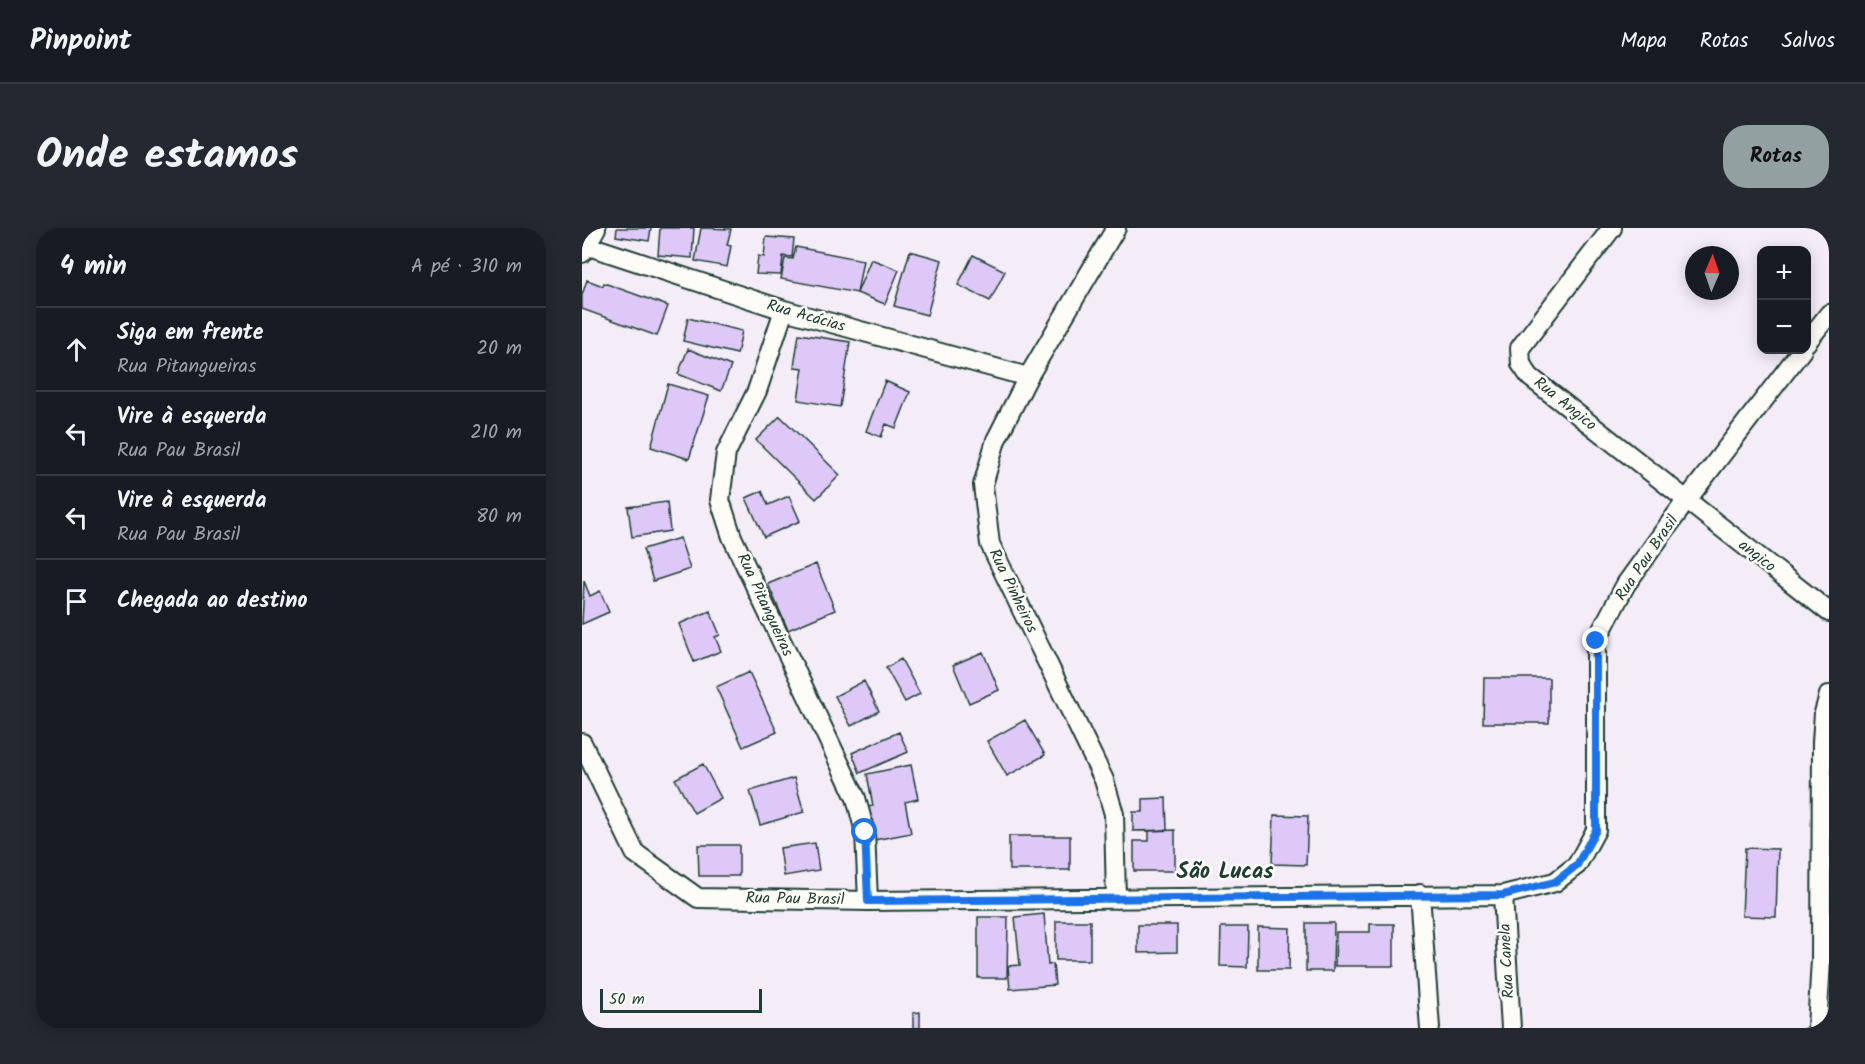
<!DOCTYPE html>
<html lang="pt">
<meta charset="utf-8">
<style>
body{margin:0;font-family:Kalam,sans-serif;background:#242831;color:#f1f3f6}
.controls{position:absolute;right:18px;top:18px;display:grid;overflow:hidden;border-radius:12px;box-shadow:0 3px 15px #0003}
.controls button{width:54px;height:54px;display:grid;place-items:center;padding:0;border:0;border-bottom:2px solid #363941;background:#171b24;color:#f1f3f6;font:30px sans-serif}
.compass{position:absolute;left:1103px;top:18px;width:54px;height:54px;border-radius:50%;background:#171b24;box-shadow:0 3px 15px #0003;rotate:2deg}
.scale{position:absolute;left:18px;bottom:15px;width:162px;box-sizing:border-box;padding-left:6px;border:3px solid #1f3d34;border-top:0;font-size:16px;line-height:21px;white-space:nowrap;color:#1f3d34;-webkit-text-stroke:4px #fdfcf7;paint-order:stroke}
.stop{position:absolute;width:18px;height:18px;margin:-14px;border:4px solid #1a73e8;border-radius:50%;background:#fff}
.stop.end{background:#1a73e8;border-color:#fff;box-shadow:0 2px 6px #0008}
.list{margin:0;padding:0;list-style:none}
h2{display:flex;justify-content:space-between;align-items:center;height:78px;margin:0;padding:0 24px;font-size:26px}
h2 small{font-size:20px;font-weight:400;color:#9ea1a6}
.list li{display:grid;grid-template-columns:39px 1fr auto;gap:18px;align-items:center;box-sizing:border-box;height:84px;padding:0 24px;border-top:2px solid #363941}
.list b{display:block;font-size:22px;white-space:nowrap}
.list p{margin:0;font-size:20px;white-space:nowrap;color:#9ea1a6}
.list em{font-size:20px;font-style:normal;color:#9ea1a6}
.icon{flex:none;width:33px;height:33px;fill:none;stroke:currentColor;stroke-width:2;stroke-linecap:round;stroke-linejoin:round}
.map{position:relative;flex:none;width:1247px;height:800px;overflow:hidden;border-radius:24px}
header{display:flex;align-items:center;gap:36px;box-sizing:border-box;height:84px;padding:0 30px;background:#171b24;border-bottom:2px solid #363941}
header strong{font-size:28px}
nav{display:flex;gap:33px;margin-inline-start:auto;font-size:21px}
.intro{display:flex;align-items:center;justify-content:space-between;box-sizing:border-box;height:144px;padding:0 36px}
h1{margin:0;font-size:42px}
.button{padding:15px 27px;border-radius:24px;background:#92a19f;color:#111;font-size:21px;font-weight:700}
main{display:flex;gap:36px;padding:0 36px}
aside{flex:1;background:#171b24;border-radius:24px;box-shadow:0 3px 15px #0003}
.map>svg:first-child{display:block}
.building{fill:#dec8f8;stroke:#1f3d34;stroke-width:1.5}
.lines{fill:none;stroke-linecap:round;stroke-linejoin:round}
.street-casing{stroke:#1f3d34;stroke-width:22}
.street{stroke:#fdfcf7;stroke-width:18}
.route{stroke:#1a73e8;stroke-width:8}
.labels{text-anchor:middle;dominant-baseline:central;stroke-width:5;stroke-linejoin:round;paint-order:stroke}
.street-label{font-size:16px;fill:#1f3d34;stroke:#fdfcf7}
.district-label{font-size:22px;font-weight:bold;fill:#1f3d34;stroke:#fdfcf7}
</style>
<header>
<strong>Pinpoint</strong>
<nav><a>Mapa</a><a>Rotas</a><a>Salvos</a></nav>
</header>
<div class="intro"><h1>Onde estamos</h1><a class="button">Rotas</a></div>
<main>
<aside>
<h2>4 min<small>A pé · 310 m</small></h2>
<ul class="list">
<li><svg class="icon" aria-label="ahead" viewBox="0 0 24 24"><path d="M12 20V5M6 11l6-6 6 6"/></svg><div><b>Siga em frente</b><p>Rua Pitangueiras</p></div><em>20 m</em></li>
<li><svg class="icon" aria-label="left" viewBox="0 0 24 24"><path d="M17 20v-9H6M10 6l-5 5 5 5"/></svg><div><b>Vire à esquerda</b><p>Rua Pau Brasil</p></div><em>210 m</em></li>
<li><svg class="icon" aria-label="left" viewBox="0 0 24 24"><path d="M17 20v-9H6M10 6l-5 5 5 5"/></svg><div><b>Vire à esquerda</b><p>Rua Pau Brasil</p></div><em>80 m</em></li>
<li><svg class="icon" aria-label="arrive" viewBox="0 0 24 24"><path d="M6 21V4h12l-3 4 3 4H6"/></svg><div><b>Chegada ao destino</b></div></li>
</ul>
</aside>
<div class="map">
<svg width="1247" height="800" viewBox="0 0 1247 800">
<rect width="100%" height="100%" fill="#f4ecf7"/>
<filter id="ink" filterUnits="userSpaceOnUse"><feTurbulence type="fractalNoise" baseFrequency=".0167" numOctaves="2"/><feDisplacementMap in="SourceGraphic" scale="12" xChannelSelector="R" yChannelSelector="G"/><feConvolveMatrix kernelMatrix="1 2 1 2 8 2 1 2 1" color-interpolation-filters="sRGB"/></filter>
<g filter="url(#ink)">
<!-- building -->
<path class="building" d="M 35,0 L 69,0 L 67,13 L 34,8 Z
M 78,0 L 112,0 L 110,30 L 76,27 Z
M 119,0 L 149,1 L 145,17 L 149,18 L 145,39 L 113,33 Z
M 184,9 L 212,11 L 210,29 L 201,28 L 199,47 L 174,46 L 176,28 L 182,29 Z
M 214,19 L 281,32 L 275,65 L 199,51 L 203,30 L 211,31 Z
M 328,23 L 360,32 L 345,87 L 312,78 Z
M 391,27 L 423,43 L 408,73 L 376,57 Z
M 289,31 L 317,42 L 303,76 L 275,65 Z
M 5,52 L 21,58 L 22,55 L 86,78 L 75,108 L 0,81 L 0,67 Z
M 106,90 L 160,103 L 155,126 L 101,113 Z
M 217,106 L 268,114 L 258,179 L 216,172 L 221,140 L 212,139 Z
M 106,121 L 149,138 L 139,163 L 96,146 Z
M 303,153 L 328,164 L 314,200 L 304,196 L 299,209 L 284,203 Z
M 86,156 L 127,168 L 107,231 L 69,219 Z
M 198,188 L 258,247 L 234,271 L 174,212 Z
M 180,263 L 186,277 L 207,268 L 218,293 L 182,309 L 164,270 Z
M 85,274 L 88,303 L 50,309 L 46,279 Z
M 98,310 L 108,341 L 71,353 L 61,321 Z
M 234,336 L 253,382 L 206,402 L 186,356 Z
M 2,353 L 8,368 L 18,363 L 27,384 L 0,396 Z
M 128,383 L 138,407 L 133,409 L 139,423 L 112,434 L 97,396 Z
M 401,424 L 417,462 L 387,475 L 371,437 Z
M 319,431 L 338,466 L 323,474 L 304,440 Z
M 167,444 L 195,504 L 161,519 L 134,459 Z
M 902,450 L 967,450 L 967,495 L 901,495 Z
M 282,453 L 297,483 L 269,498 L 253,468 Z
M 443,492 L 463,527 L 425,548 L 405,513 Z
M 317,504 L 326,524 L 278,545 L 270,525 Z
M 121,536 L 139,570 L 112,585 L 93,551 Z
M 329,537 L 336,571 L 323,574 L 329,605 L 292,612 L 286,579 L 291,578 L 285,546 Z
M 212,550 L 222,584 L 178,597 L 168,563 Z
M 584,570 L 585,602 L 551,603 L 551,584 L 561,584 L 561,571 Z
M 692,587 L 726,588 L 724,637 L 690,636 Z
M 593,602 L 593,643 L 552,643 L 552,613 L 567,613 L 567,603 Z
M 427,608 L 488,608 L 488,642 L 427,642 Z
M 233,615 L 237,642 L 202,648 L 198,620 Z
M 116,617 L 157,617 L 157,648 L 117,648 Z
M 1163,620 L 1196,621 L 1194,689 L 1160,688 Z
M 462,686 L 466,737 L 471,736 L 473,757 L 428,761 L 426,738 L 438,737 L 433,689 Z
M 396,689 L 426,689 L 425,750 L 396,750 Z
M 474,693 L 508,693 L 508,732 L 474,732 Z
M 724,695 L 752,695 L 751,743 L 724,743 Z
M 788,696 L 812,696 L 812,738 L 753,738 L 754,704 L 788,704 Z
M 556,697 L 595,697 L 595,724 L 556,725 Z
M 639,699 L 666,699 L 665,739 L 638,738 Z
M 676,699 L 708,700 L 707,742 L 676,742 Z
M 338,784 L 338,800 L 331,800 L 331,785 Z"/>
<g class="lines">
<!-- street casing -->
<g class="street-casing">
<path id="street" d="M 1030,0 L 938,120 L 939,136 L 948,149 L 1247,384
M 4,17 L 202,82 L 446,149
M 0,25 L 14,0
M 202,82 L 175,163 L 144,225 L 138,272 L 150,309 L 274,570 L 283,604 L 286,673
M 1224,115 L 1247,86
M 0,515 L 53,625 L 116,670 L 286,673 L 921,667 L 973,654 L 995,637 L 1014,602 L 1014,413 L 1044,356 L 1104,273 L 1220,122
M 838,666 L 848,800
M 921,667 L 929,800
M 534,671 L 532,586 L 522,552 L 408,316 L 401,257 L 414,212 L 446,149 L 534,0
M 1235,800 L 1239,732 L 1240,514 L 1242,485 L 1247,467"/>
</g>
<!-- street -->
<use href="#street" class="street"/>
</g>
</g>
<g class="lines" filter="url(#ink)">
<!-- route -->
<path class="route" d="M 283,604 L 286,673 L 921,667 L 973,654 L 995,637 L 1014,602 L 1014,413"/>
</g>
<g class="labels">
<!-- street labels -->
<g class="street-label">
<text transform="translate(224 88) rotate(16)">Rua Acácias</text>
<text transform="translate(983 176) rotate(39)">Rua Angico</text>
<text transform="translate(1175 328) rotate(38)">angico</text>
<text transform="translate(1065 330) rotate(-56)">Rua Pau Brasil</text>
<text transform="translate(431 363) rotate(64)">Rua Pinheiros</text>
<text transform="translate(183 377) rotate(65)">Rua Pitangueiras</text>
<text transform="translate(213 671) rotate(1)">Rua Pau Brasil</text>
<text transform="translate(925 733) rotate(-93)">Rua Canela</text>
</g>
<!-- district labels -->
<g class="district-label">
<text x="643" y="644">São Lucas</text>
</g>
</g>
</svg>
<div class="controls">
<button>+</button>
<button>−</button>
</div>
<svg class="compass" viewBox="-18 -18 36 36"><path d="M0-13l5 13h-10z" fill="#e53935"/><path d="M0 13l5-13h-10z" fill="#9ea1a6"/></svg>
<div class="scale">50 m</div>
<div class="stop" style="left:283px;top:604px"></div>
<div class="stop end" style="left:1014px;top:413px"></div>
</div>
</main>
